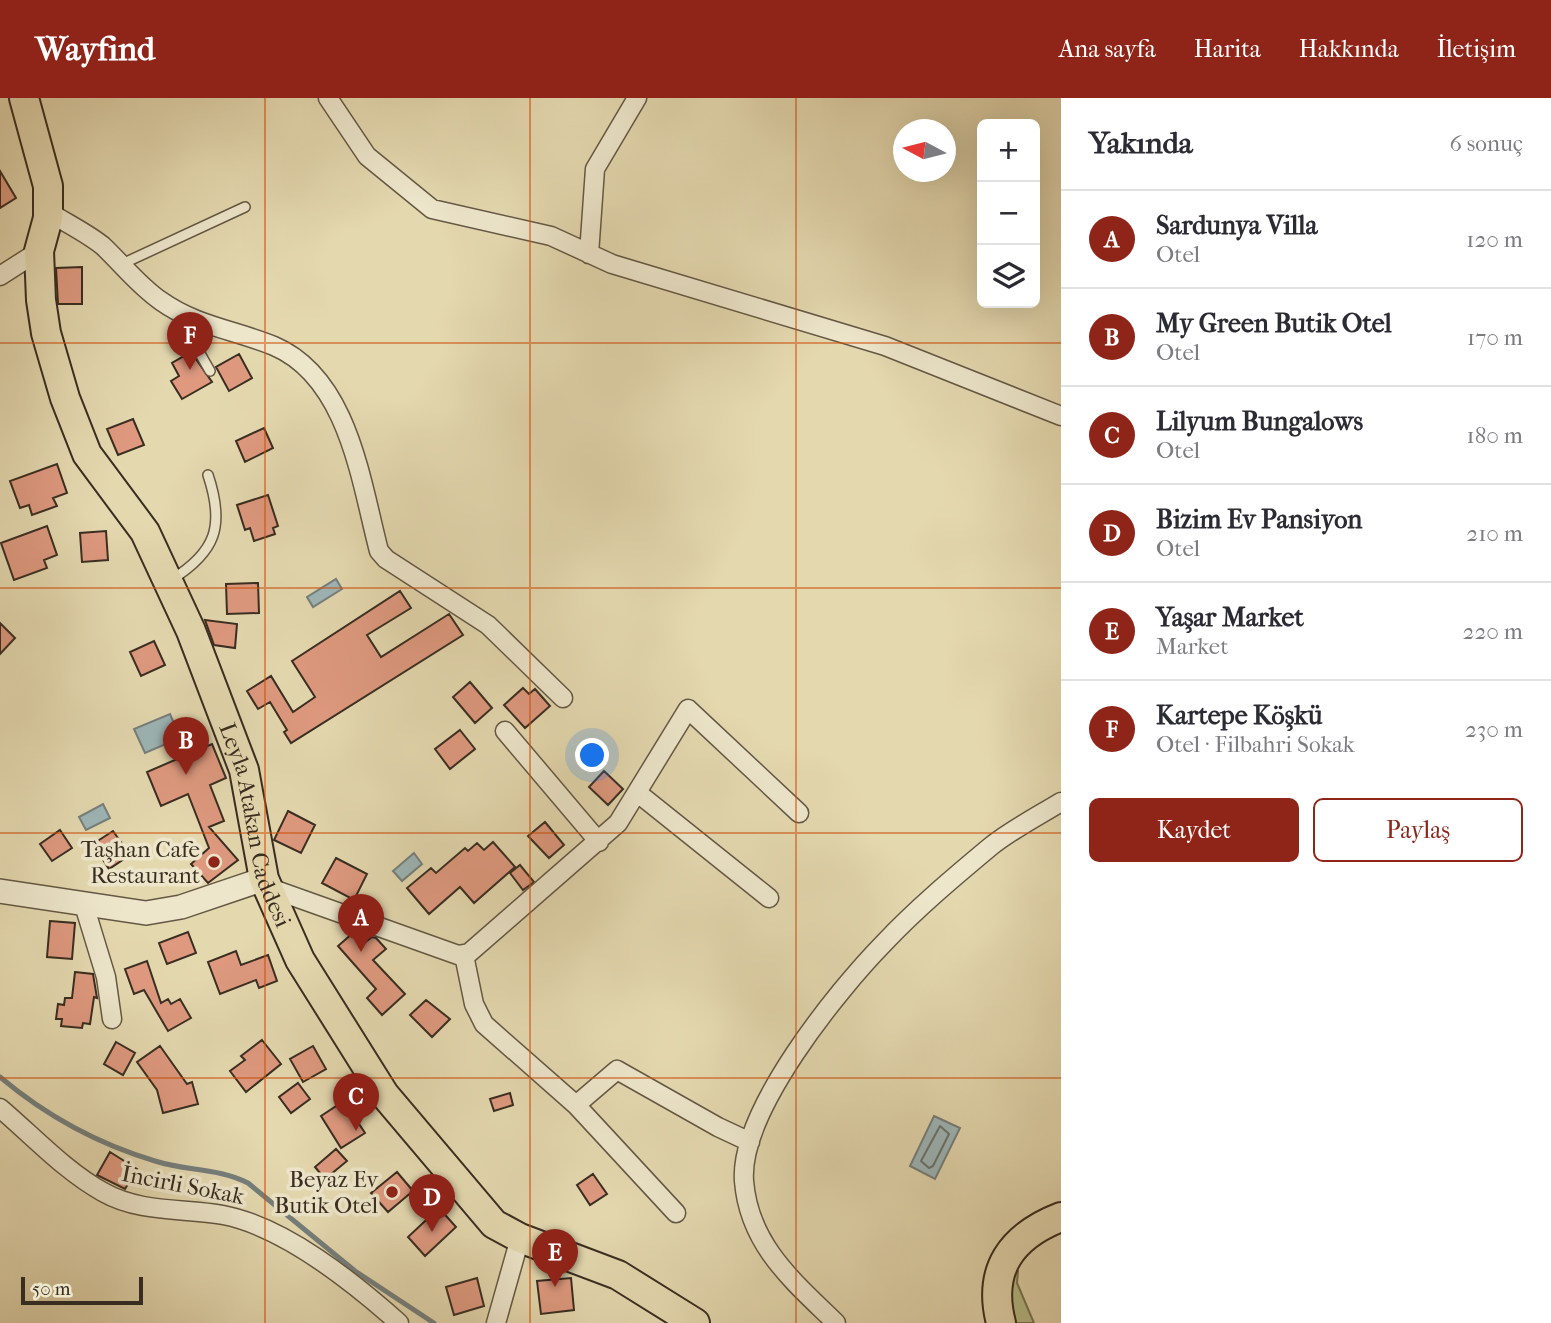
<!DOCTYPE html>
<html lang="tr">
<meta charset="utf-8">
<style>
body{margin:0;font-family:"IM FELL French Canon",serif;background:#f7f7f7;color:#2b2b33}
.controls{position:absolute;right:21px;top:21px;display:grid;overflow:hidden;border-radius:10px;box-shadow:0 7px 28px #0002}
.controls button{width:63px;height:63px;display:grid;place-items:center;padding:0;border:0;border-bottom:2px solid #e1e1e2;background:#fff;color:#2b2b33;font:35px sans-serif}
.compass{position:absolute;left:893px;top:21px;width:63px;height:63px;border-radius:50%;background:#fff;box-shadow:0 7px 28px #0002;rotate:277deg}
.scale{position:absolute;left:21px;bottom:18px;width:122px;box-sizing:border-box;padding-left:7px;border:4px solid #392d21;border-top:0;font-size:19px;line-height:24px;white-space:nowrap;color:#392d21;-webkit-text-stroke:5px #ede6cb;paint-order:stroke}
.you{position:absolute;left:593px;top:658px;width:24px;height:24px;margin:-18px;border:5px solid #fff;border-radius:50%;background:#1a73e8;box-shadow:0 0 0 10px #1a73e833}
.badge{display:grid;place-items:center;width:46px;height:46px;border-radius:50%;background:#8f2418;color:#fff;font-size:23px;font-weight:700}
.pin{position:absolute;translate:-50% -58px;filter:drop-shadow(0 2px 4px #0008)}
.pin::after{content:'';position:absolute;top:37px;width:24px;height:21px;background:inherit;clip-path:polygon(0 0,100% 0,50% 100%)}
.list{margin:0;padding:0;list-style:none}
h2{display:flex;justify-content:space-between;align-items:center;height:91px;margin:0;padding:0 28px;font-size:30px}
h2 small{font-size:23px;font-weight:400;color:#7c7c81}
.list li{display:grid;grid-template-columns:46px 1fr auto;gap:21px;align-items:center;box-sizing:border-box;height:98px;padding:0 28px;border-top:2px solid #e1e1e2}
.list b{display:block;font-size:26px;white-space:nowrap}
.list p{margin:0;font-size:23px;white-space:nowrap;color:#7c7c81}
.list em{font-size:23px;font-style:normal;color:#7c7c81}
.actions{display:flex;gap:14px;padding:21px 28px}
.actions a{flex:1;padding:16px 0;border:2px solid #8f2418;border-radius:10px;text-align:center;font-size:24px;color:#8f2418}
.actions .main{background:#8f2418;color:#fff}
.icon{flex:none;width:38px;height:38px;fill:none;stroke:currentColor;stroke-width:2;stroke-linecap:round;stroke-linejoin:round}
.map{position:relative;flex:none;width:1061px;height:1225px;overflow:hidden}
header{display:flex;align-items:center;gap:42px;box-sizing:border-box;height:98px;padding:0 35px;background:#8f2418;color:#fff}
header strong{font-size:33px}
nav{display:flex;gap:38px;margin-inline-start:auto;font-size:24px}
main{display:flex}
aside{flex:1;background:#fff}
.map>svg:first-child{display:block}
.green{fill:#b6be89;stroke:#787655;stroke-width:2}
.water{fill:#9db6b8;stroke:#757f7c;stroke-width:2}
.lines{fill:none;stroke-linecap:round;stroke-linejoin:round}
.shore{stroke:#6b726c;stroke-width:2}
.stream{stroke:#757f7c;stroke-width:5}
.building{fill:#de997f;stroke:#392d21;stroke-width:2}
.service-casing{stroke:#645844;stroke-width:12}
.minor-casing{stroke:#645844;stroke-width:21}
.tertiary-casing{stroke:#645844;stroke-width:26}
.primary-casing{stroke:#392d21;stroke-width:32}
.service{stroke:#ede6cb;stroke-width:9}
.minor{stroke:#ede6cb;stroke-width:18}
.tertiary{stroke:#ede6cb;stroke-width:23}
.primary{stroke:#e4d8af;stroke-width:28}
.grid{fill:none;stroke:#ce520f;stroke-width:2;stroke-opacity:0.55}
.poi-dot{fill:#8f2418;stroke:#ede6cb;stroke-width:2.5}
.labels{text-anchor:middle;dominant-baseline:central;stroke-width:7;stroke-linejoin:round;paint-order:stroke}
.street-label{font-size:23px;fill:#392d21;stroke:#ede6cb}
.poi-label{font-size:23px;fill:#392d21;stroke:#ede6cb;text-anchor:end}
</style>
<header>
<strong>Wayfind</strong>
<nav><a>Ana sayfa</a><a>Harita</a><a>Hakkında</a><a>İletişim</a></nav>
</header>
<main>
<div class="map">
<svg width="1061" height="1225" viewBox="0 0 1061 1225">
<rect width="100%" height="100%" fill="#e4d8af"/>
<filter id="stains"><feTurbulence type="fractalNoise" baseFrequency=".00286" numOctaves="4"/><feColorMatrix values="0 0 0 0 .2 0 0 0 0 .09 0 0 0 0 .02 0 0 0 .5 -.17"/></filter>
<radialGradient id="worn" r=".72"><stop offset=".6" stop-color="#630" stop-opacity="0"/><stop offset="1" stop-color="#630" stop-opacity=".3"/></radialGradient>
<!-- green -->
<path class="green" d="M 1010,1170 L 1018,1173 L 1017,1185 L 1034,1225 L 1009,1225 Z"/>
<!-- water -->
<path class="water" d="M 336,481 L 342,491 L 313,509 L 307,499 Z
M 170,616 L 180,640 L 145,655 L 134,631 Z
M 103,706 L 110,720 L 86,732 L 79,719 Z
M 414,755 L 422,766 L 402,783 L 393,773 Z
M 934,1018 L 960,1030 L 935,1081 L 910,1068 Z"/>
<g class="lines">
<!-- shore -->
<path class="shore" d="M 940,1028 L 949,1036 L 933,1068 L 929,1070 L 921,1063 Z"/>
<!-- stream -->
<path class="stream" d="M 0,979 C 45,1017 98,1046 155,1063 C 186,1073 219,1070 248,1085 L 355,1173 L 434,1225"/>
</g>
<!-- building -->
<path class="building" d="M 0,73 L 16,100 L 0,110 Z
M 82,169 L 82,206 L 58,206 L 56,170 Z
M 191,254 L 212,284 L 182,301 L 171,283 L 179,278 L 172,265 Z
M 239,256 L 252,280 L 229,293 L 216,269 Z
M 133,321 L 144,347 L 118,357 L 107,331 Z
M 264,330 L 273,350 L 245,364 L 236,343 Z
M 57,366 L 67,395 L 53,400 L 57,408 L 32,417 L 29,407 L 20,410 L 10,383 Z
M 268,397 L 278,428 L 273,430 L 275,436 L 254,443 L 250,430 L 245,432 L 237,407 Z
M 47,428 L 57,457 L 44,462 L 47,470 L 14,482 L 1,445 Z
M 106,433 L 108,462 L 82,464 L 80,435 Z
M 258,485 L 259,515 L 227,516 L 226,486 Z
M 400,493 L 411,510 L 367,537 L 381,559 L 449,516 L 463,537 L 291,645 L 284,634 L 287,632 L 270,604 L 258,611 L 247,593 L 271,578 L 293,614 L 315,599 L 292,563 Z
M 205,522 L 237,526 L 235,550 L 214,547 Z
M 0,525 L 15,540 L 0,556 Z
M 154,543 L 165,567 L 141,578 L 130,554 Z
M 470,584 L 492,610 L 475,625 L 453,599 Z
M 523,590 L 529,596 L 535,591 L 550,608 L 525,630 L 504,607 Z
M 460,632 L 475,651 L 450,671 L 435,651 Z
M 212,646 L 226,680 L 210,687 L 224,723 L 209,729 L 238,762 L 208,785 L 191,766 L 209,750 L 188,696 L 161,708 L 147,674 Z
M 604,673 L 623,691 L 608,707 L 589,689 Z
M 288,713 L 315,727 L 301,755 L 274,742 Z
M 545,724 L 564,747 L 549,760 L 528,738 Z
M 60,732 L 72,750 L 52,763 L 40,746 Z
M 113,733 L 130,757 L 109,771 L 93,746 Z
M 493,744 L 515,769 L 474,805 L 460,789 L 429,816 L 407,790 L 431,770 L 436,775 L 465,750 L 468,753 L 477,745 L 484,752 Z
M 336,760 L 367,776 L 354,802 L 322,785 Z
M 520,767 L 534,784 L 523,792 L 510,775 Z
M 50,823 L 75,825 L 72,861 L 47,859 Z
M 188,834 L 196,855 L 167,866 L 159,845 Z
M 353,835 L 363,846 L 372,839 L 376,840 L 386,851 L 373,862 L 405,896 L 382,917 L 367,900 L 376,891 L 338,848 Z
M 236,853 L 241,867 L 268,857 L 277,883 L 259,890 L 256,882 L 220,896 L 208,864 Z
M 147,863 L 161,905 L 168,901 L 171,906 L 180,901 L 191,920 L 168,933 L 144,892 L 134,896 L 125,871 Z
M 75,874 L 93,876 L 97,900 L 94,899 L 90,926 L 83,925 L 82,930 L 61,928 L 62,921 L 56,921 L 58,906 L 64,907 L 65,900 L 72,900 Z
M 426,902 L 450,921 L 432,939 L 410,917 Z
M 262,942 L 281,966 L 246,994 L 230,973 L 245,962 L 241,958 Z
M 116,944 L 135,955 L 123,977 L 104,966 Z
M 160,948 L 187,986 L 192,984 L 198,1006 L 163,1015 L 157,992 L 137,964 Z
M 313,948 L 326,971 L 303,984 L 290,961 Z
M 298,985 L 310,1001 L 291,1015 L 279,999 Z
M 510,995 L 513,1007 L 494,1013 L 490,1001 Z
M 344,1003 L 365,1035 L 341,1050 L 321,1018 Z
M 336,1051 L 347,1063 L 325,1081 L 315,1069 Z
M 110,1054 L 137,1071 L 125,1091 L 97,1077 Z
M 397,1074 L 413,1093 L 388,1114 L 371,1095 Z
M 593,1076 L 607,1096 L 590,1107 L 577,1087 Z
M 439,1110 L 456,1129 L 425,1158 L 408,1139 Z
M 477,1180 L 484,1208 L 454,1217 L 446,1189 Z
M 571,1180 L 574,1212 L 541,1216 L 537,1183 Z"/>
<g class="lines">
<!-- service casing -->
<g class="service-casing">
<path id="service" d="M 122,166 L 245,109
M 178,217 L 210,273
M 171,482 C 216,454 225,428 208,377"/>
</g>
<!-- minor casing -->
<g class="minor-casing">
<path id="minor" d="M 328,0 L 367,58 L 432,111 L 551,138 L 612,166 L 885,248 L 1061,318
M 49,114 C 66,125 87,135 103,148 C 122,166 139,188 161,203 C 196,228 235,232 274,248 C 349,280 361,385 379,453 L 386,461 L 488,527 L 563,600
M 589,156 L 595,71 L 637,0
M 0,178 L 39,153
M 505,633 L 599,744
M 639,696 L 769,800
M 267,789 L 458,857 L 469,855 L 618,725 L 688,611 L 799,715
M 84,807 L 106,879 L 112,921
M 464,857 L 474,906 L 484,926 L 576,1007 L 617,972 L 718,1029 L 750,1044
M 576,1007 L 676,1115
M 0,1010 C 33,1038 65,1073 103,1094 C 140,1115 183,1110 223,1117 C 285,1129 353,1184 399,1225
M 496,1225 L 520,1140
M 836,1225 C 793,1183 749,1147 744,1083 C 739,1014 837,893 884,845 C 916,811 954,779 990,749 C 1011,732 1038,718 1061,704"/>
</g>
<!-- tertiary casing -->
<g class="tertiary-casing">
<path id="tertiary" d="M 0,793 L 146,815 L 181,809 L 264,781"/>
</g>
<!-- primary casing -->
<g class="primary-casing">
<g id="primary">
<path id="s1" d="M 24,0 L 48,88 L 48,120 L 39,153 L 41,202 L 46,235 L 65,300 L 87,356 L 145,434 L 191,533 L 244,672 L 264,781 L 300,862 L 384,996 L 494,1126 L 520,1140 L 618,1177 L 695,1225"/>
<path d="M 1001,1225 C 987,1171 1012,1138 1061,1119"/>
</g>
</g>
<!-- service -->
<use href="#service" class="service"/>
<!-- minor -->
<use href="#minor" class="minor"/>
<!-- tertiary -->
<use href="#tertiary" class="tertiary"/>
<!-- primary -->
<use href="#primary" class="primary"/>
</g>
<!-- grid -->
<path class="grid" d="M 265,0 L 265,1225M 530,0 L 530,1225M 796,0 L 796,1225M 0,245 L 1061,245M 0,490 L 1061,490M 0,735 L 1061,735M 0,980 L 1061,980"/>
<!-- markers -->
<g class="poi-dot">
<circle cx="214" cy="764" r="7"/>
<circle cx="392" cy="1094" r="7"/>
</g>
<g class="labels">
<!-- street labels -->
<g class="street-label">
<text stroke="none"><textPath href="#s1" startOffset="779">Leyla Atakan Caddesi</textPath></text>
<text transform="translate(183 1087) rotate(11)">İncirli Sokak</text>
</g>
<!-- poi labels -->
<g class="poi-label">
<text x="200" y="751">Taşhan Cafe<tspan x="200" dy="26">Restaurant</tspan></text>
<text x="378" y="1081">Beyaz Ev<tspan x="378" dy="26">Butik Otel</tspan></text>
</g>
</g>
<rect width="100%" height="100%" filter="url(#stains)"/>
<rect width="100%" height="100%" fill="url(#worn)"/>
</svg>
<div class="controls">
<button>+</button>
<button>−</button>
<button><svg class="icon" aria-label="layers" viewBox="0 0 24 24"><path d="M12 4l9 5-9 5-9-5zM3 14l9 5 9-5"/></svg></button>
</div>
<svg class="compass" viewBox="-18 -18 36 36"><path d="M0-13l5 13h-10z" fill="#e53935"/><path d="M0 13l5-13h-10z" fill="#7c7c81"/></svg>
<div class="scale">50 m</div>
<div class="you"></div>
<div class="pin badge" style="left:361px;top:854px">A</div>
<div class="pin badge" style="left:186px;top:677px">B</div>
<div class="pin badge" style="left:356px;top:1033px">C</div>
<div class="pin badge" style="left:432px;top:1134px">D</div>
<div class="pin badge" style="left:555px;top:1189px">E</div>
<div class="pin badge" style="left:190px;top:272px">F</div>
</div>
<aside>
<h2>Yakında<small>6 sonuç</small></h2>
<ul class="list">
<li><span class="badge">A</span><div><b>Sardunya Villa</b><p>Otel</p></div><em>120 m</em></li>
<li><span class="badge">B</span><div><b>My Green Butik Otel</b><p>Otel</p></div><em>170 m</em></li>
<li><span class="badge">C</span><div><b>Lilyum Bungalows</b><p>Otel</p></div><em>180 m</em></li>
<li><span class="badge">D</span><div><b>Bizim Ev Pansiyon</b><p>Otel</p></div><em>210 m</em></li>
<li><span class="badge">E</span><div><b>Yaşar Market</b><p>Market</p></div><em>220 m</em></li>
<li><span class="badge">F</span><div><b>Kartepe Köşkü</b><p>Otel · Filbahri Sokak</p></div><em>230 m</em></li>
</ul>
<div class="actions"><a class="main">Kaydet</a><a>Paylaş</a></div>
</aside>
</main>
